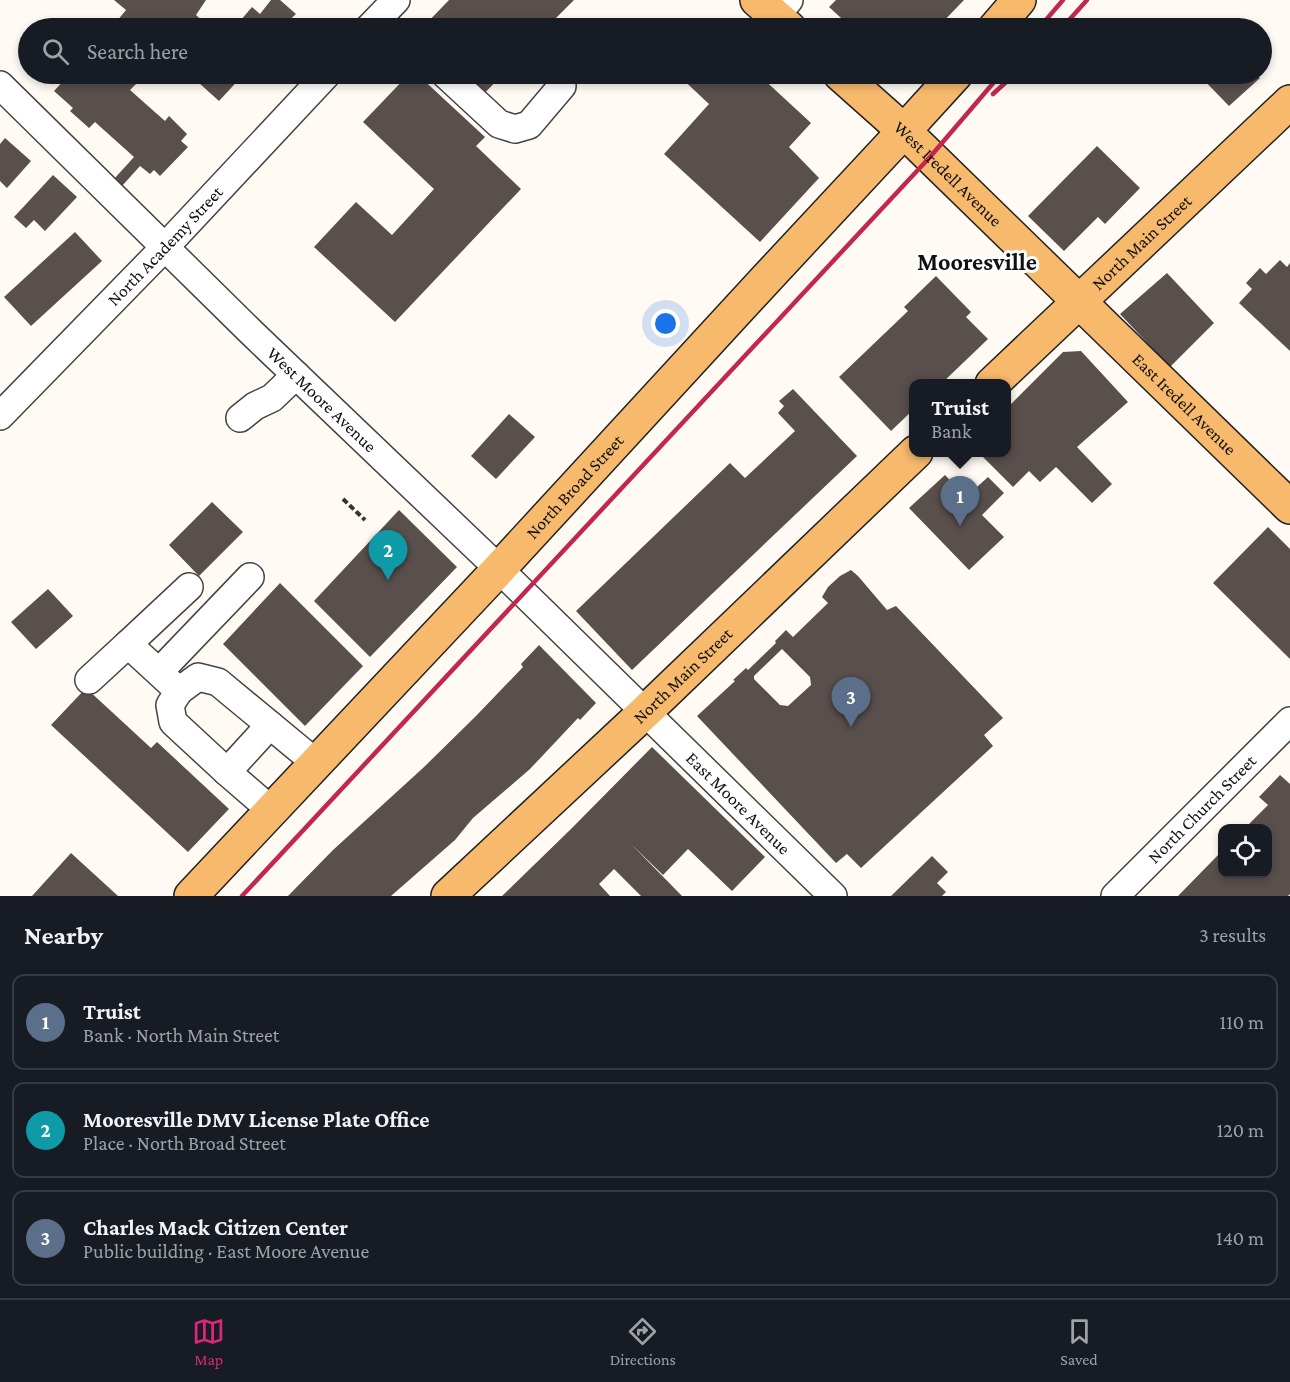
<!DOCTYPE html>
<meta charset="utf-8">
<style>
body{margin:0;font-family:"Crimson Pro",serif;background:#242831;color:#f1f3f6}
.controls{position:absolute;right:18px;bottom:18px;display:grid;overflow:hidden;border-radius:12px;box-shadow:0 3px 9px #0003}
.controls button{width:54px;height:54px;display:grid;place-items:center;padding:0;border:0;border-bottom:2px solid #363941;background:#171b24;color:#f1f3f6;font:30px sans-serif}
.you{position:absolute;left:666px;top:324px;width:21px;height:21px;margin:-15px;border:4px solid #fff;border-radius:50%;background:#1a73e8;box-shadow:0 0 0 9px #1a73e833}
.badge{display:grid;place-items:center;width:39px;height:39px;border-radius:50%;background:#db2777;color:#fff;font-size:20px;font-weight:700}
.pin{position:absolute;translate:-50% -50px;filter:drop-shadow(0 2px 3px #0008)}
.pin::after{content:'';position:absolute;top:32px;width:21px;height:18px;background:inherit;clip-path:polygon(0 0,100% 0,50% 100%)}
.popup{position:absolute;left:909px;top:379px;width:102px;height:78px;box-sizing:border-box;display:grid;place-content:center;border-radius:12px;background:#171b24;filter:drop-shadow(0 2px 4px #0005);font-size:20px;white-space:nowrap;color:#9ea1a6}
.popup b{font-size:22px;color:#f1f3f6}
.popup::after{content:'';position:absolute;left:50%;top:100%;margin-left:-12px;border:12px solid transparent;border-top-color:#171b24}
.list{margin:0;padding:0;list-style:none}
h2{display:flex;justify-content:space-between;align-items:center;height:78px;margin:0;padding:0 24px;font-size:26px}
h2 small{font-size:20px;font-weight:400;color:#9ea1a6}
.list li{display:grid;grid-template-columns:39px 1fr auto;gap:18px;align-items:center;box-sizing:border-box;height:96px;margin:0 12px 12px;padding:0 12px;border:2px solid #363941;border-radius:12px}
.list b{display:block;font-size:22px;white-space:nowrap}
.list p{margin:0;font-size:20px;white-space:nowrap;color:#9ea1a6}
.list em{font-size:20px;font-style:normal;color:#9ea1a6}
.icon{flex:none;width:33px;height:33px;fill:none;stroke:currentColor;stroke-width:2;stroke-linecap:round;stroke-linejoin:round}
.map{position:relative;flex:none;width:1290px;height:896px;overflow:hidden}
.search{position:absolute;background:#171b24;box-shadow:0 3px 9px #0003;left:18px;right:18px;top:18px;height:66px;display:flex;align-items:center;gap:15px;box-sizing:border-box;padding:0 21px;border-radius:33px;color:#9ea1a6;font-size:22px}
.sheet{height:402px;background:#171b24}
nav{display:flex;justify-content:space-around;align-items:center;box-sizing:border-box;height:84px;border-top:2px solid #363941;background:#171b24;font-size:16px;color:#9ea1a6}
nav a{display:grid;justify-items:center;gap:3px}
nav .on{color:#db2777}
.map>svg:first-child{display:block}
.building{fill:#594f4d;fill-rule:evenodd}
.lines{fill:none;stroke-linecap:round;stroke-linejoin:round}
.minor-casing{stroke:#444;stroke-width:30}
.major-casing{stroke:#222;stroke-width:36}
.path{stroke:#333;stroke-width:4;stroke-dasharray:6 3;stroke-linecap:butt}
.minor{stroke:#fff;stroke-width:27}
.major{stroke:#f7b96c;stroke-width:33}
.rail{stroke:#c2284f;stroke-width:4.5}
.labels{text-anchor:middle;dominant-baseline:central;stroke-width:6;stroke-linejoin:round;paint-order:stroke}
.street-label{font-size:18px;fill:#111;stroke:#fff}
.district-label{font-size:24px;font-weight:bold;fill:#111;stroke:#fff}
</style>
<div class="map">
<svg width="1290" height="896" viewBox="0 0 1290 896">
<rect width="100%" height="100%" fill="#fffbf4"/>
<!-- building -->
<path class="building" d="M 114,0 L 206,0 L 196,15 L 210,28 L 113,28 L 112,27 L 126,10 Z
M 271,0 L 280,0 L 296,14 L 281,28 L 248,28 L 240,21 L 252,7 L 260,14 Z
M 449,0 L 574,0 L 546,28 L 422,28 Z
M 836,0 L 964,0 L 937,28 L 852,28 L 829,7 Z
M 70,74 L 125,74 L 136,84 L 130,90 L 165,121 L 169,116 L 187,134 L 181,141 L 188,147 L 160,176 L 154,170 L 150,174 L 140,166 L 122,186 L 114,179 L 134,157 L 95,122 L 89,128 L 70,111 L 73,108 L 54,91 Z
M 189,74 L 244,74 L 219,101 Z
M 409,74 L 417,74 L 485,137 L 476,146 L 521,189 L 395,322 L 314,247 L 356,202 L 392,235 L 434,189 L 363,122 Z
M 452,74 L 503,74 L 478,100 Z
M 677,74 L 720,74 L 722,75 L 724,74 L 758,74 L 811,123 L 789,147 L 819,178 L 760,242 L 664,154 L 709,104 Z
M 1198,74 L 1255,74 L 1260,78 L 1229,106 Z
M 5,138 L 31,161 L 7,188 L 0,181 L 0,144 Z
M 1097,146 L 1140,188 L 1105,224 L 1098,217 L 1064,251 L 1028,216 Z
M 53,175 L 77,197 L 45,231 L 34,220 L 26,228 L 14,217 Z
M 75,232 L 102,261 L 31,326 L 4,297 Z
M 1280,260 L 1287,267 L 1290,263 L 1290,351 L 1239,303 L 1252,289 L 1246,283 L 1260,268 L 1266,274 Z
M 1167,273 L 1214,323 L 1170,367 L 1120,314 Z
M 936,276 L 971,312 L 966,317 L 988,339 L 941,384 L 914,384 L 914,409 L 891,431 L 839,377 L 908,311 L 904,307 Z
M 1081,351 L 1128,402 L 1077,447 L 1112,484 L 1092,503 L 1056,467 L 1040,482 L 1029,471 L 1013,487 L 979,453 L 1006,453 L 1006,409 L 1063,352 Z
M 793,389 L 857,456 L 632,670 L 576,611 L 730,463 L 745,478 L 795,431 L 778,413 L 784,406 L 779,401 Z
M 509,414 L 535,437 L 496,479 L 471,456 Z
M 945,475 L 966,497 L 988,477 L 1004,493 L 982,515 L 1004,537 L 969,570 L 909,508 Z
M 212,502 L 243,532 L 199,576 L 169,545 Z
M 399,510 L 457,567 L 370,657 L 314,601 Z
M 1268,527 L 1290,549 L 1290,659 L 1213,583 Z
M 851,570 L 858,576 L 887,610 L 896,606 L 1003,718 L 984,735 L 993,746 L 861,868 L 847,854 L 836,863 L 697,716 L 735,681 L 733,680 L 746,668 L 748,670 L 776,643 L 775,641 L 786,630 L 793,637 L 828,603 L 822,597 L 828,587 L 840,576 ZM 782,649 L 810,677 L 811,685 L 788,706 L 780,705 L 754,679 L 754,676 Z
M 280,583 L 363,666 L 305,726 L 223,644 Z
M 48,589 L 73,616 L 36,649 L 11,622 Z
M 539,645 L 596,703 L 580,720 L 578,718 L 530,769 L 473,818 L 455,840 L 391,896 L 288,896 L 333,850 L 423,768 L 476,716 L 523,667 L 521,664 Z
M 86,688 L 151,748 L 157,742 L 229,809 L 188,852 L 51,725 Z
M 652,747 L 765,857 L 732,891 L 688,849 L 663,875 L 630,843 L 682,896 L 641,896 L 614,869 L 599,884 L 610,896 L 502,896 L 572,828 Z
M 1280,775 L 1290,784 L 1290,894 L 1288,896 L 1178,896 L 1222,851 L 1222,874 L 1268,874 L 1268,828 L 1245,828 L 1268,805 L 1259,797 Z
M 71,853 L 118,896 L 32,896 Z
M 932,856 L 948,872 L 937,883 L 946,892 L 942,896 L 891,896 Z"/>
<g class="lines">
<!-- minor casing -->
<g class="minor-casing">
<g id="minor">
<path d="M 775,16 L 789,0"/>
<path d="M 369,28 L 396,0"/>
<path d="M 445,74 L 499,124 L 515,129 L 529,125 L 562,86"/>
<path id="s1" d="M 0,85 L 252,333 L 499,569 L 833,896"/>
<path id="s2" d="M 0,416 L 165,247 L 327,74"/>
<path d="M 240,418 L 255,406 L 272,398 L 296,375"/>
<path d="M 128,644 L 189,587"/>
<path d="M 159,672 L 250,577"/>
<path d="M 89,680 L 128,644 L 179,691 L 198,677 L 218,682 L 316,763"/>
<path d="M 179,691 L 170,705 L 173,722 L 227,772 L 272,811"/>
<path d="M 227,772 L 270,725"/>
<path id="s3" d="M 1115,896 L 1290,721"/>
</g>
</g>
<!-- major casing -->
<g class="major-casing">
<g id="major">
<path d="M 757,0 L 789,28"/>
<path d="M 995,28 L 1019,0"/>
<path id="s4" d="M 840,74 L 904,131 L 1290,507"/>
<path id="s5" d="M 992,384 L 1290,102"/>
<path id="s6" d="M 191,896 L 499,569 L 767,278 L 904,131 L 956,74"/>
<path id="s7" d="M 448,896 L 645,712 L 916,452"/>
</g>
</g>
<!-- path -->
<path class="path" d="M 343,499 L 365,520"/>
<!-- minor -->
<use href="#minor" class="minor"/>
<!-- major -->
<use href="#major" class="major"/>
<!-- rail -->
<path class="rail" d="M 1039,28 L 1063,0
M 1062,28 L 1087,0
M 993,94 L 1015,74
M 242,896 L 930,157 L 1001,74"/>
</g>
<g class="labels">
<!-- street labels -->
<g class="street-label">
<text stroke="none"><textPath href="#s4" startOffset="147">West Iredell Avenue</textPath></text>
<text stroke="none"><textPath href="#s5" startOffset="206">North Main Street</textPath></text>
<text stroke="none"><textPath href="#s2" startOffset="237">North Academy Street</textPath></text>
<text stroke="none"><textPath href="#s1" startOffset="450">West Moore Avenue</textPath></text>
<text stroke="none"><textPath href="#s4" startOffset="477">East Iredell Avenue</textPath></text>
<text stroke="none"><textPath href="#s6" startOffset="561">North Broad Street</textPath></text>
<text stroke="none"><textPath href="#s7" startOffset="322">North Main Street</textPath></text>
<text stroke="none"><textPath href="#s1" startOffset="1030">East Moore Avenue</textPath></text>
<text stroke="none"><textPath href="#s3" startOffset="123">North Church Street</textPath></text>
</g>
<!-- district labels -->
<g class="district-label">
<text x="977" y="261">Mooresville</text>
</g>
</g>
</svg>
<div class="controls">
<button><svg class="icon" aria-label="locate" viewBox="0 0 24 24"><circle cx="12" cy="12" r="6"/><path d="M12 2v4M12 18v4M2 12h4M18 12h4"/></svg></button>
</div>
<div class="you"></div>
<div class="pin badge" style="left:960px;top:526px;background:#5c6f8a">1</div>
<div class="popup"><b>Truist</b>Bank</div>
<div class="pin badge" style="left:388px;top:580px;background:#0f9aa8">2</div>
<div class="pin badge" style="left:851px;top:727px;background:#5c6f8a">3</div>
<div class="search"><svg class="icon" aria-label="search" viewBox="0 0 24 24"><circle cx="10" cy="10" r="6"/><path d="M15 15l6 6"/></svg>Search here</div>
</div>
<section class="sheet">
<h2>Nearby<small>3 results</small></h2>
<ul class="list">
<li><span class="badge" style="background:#5c6f8a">1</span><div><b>Truist</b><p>Bank · North Main Street</p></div><em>110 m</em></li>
<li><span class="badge" style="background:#0f9aa8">2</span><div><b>Mooresville DMV License Plate Office</b><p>Place · North Broad Street</p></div><em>120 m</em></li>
<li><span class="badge" style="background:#5c6f8a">3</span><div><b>Charles Mack Citizen Center</b><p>Public building · East Moore Avenue</p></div><em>140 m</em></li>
</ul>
</section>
<nav>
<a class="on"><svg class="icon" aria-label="map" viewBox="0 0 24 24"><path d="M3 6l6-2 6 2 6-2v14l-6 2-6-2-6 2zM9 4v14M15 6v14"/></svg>Map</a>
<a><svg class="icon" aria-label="directions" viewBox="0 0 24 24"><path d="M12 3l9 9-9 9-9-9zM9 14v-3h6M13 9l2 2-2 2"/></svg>Directions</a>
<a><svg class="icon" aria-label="saved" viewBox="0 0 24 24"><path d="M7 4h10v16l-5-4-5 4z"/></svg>Saved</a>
</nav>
